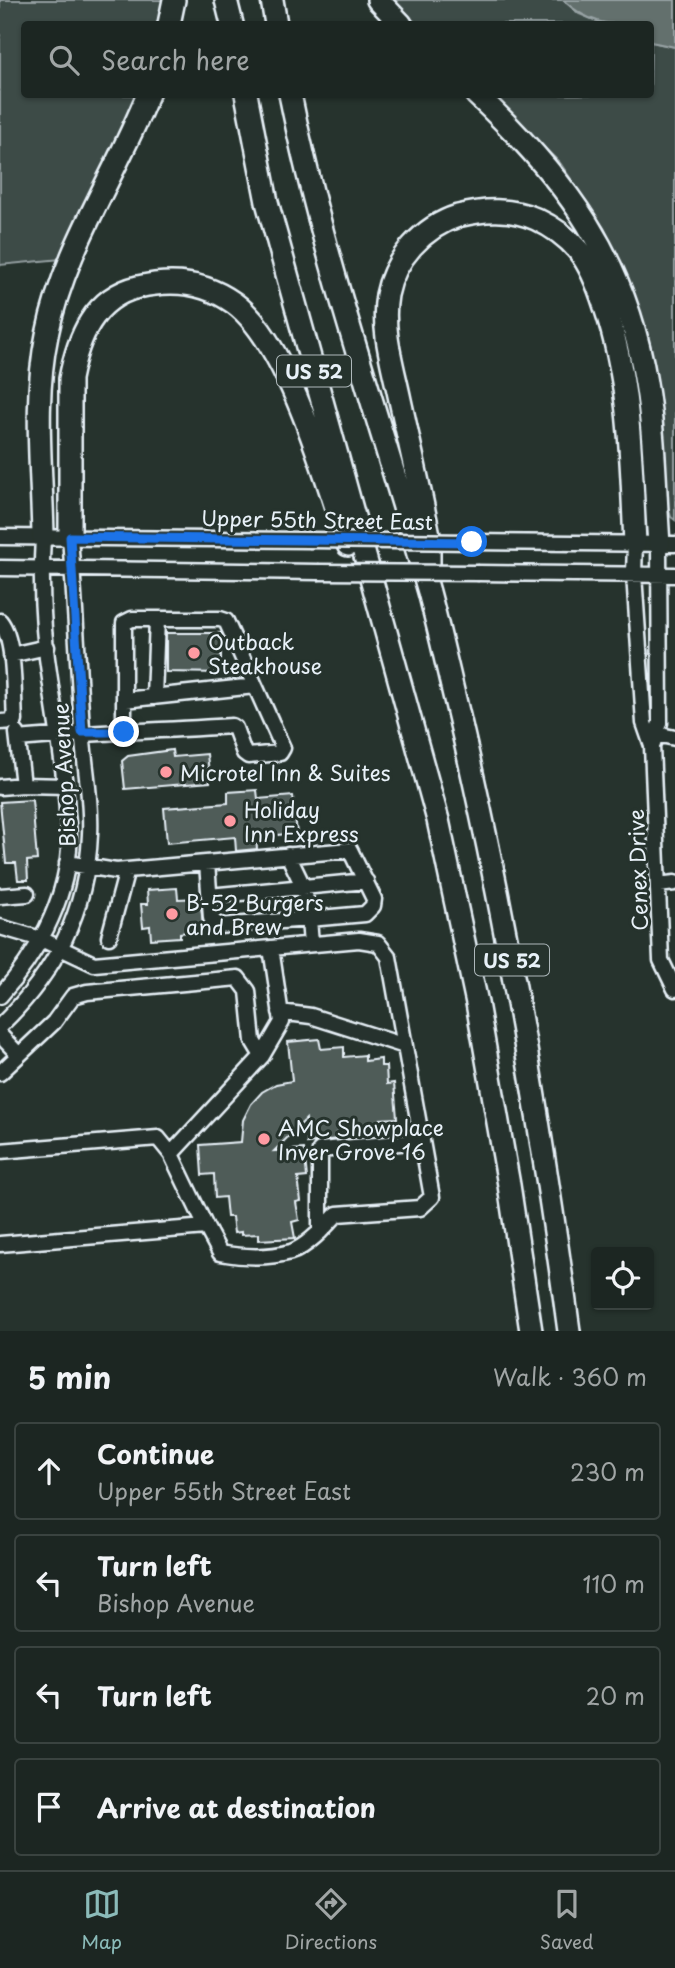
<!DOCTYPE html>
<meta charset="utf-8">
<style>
body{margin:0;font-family:"Playpen Sans",sans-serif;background:#252e2a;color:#f1f3f6}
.controls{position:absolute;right:21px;bottom:21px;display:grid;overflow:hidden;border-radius:7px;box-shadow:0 2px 5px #0004}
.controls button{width:63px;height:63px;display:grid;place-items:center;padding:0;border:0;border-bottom:2px solid #3a4340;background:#1c2622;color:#f1f3f6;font:35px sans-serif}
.stop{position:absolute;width:21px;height:21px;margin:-16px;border:5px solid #1a73e8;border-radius:50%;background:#fff}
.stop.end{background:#1a73e8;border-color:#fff;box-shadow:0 2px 7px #0008}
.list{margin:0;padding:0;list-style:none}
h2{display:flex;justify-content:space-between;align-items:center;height:91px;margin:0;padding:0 28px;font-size:30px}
h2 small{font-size:23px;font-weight:400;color:#a0a5a5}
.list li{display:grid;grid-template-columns:46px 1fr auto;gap:21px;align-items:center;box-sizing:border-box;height:98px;margin:0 14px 14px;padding:0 14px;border:2px solid #3a4340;border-radius:7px}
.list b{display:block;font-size:26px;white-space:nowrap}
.list p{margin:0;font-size:23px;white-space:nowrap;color:#a0a5a5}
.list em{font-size:23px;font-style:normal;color:#a0a5a5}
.icon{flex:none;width:38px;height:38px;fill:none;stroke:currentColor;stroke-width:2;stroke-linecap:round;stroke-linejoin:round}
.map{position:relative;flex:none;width:675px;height:1331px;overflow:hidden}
.search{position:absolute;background:#1c2622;box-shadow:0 2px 5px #0004;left:21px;right:21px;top:21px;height:77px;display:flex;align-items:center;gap:18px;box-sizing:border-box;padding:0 24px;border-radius:7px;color:#a0a5a5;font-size:26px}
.sheet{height:539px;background:#1c2622}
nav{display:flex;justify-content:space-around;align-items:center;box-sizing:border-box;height:98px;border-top:2px solid #3a4340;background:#1c2622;font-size:19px;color:#a0a5a5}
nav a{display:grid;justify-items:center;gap:4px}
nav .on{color:#8bbbb9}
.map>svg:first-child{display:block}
.green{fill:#3e4b47;stroke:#939ea0;stroke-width:2}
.water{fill:#636f6d;stroke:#98a3a5;stroke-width:2}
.building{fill:#505c59;stroke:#e8f1f8;stroke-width:2}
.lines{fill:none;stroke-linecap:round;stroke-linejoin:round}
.minor-casing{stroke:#e8f1f8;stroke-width:19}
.highway-casing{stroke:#e8f1f8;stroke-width:26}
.minor{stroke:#26332d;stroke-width:14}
.highway{stroke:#26332d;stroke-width:21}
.minor-bridge-casing{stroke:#e8f1f8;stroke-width:19;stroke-linecap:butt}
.minor-bridge{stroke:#26332d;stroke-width:14}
.route{stroke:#1a73e8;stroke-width:9}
.poi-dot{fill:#ff9aa2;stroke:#26332d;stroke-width:2.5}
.labels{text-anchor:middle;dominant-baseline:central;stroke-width:6;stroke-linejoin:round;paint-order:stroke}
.shield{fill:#26332d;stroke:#aeb8bb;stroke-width:2}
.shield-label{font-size:19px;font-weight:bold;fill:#e8f1f8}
.street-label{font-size:21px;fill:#e8f1f8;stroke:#26332d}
.poi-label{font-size:21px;fill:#e8f1f8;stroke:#26332d;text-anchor:start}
</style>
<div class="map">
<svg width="675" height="1331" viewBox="0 0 675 1331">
<rect width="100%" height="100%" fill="#26332d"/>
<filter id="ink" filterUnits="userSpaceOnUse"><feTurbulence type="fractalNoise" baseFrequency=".0143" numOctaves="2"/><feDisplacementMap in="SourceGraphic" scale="14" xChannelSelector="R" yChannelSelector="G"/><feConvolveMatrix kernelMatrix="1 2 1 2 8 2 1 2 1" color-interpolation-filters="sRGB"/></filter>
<g filter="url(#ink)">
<!-- green -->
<path class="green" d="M 0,0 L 165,0 L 161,24 L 24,24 L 24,94 L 137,95 L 61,259 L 0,265 Z
M 392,0 L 563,0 L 579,14 L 604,24 L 417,24 Z
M 651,42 L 675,47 L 675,520 L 671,517 L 665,497 L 662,422 L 655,372 L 649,342 L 631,286 L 604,228 L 560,163 L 490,95 L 650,94 Z"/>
<!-- water -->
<path class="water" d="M 563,0 L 675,0 L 675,47 L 651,42 L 650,24 C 611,24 594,28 563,0 Z"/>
<!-- building -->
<path class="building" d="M 166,633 L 221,633 L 221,673 L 166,672 Z
M 172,750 L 173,757 L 207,754 L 210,782 L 125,789 L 122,761 L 128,756 Z
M 257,790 L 258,799 L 293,796 L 297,833 L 256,837 L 257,849 L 236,851 L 235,837 L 167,843 L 164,808 L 228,803 L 228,792 Z
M 32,800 L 37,860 L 27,861 L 28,880 L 18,880 L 16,863 L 6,863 L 0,802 Z
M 177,888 L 178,899 L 200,898 L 203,924 L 196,924 L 196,931 L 180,933 L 180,937 L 151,939 L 150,926 L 143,927 L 141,904 L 148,904 L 147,890 Z
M 319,1039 L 321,1049 L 344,1047 L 344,1057 L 365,1055 L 365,1061 L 381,1059 L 381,1066 L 386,1066 L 387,1084 L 394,1083 L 397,1118 L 380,1119 L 381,1125 L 361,1126 L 361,1130 L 336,1133 L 337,1139 L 307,1143 L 306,1119 L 274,1151 L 304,1149 L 307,1177 L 298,1178 L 301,1201 L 296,1202 L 299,1220 L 292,1222 L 295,1238 L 259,1240 L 259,1234 L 241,1235 L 241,1232 L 234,1233 L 232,1217 L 227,1217 L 225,1197 L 215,1198 L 214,1174 L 202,1175 L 200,1145 L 241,1142 L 243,1120 L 251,1104 L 262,1092 L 276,1084 L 292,1081 L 288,1042 Z"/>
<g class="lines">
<!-- minor casing -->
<g class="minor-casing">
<path id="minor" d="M 0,537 L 309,540
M 472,542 L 675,544
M 635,543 L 634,574 L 644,723 L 652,746 L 661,960 L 675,989
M 0,568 L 318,572
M 479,573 L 675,575
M 0,621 C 16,641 13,694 15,721 L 0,722
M 11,655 L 47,647
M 154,697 L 157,619
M 124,700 L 255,686
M 17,733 L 23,785 L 66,786
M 656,734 L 675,738
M 18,739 C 89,732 160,731 232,726 L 235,728 L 244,753 L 248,756 L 280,753 L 283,748 L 226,621 L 220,619 L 132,619 L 124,623 L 124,732
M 652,746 L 660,723 L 659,544
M 0,787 L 23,785
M 67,863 L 116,871 L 350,850 L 374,899 L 373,906 L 365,914 L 309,919 L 311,944
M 207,863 L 211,918 L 218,926 L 309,919 L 304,888 L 288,855
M 658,885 L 675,883
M 0,896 L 27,894
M 209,896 L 366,881
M 0,927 L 41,939 L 94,964 L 359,940 L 378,943 L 389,957 L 432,1197 L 420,1208 L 337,1214 C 326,1226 307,1247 291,1252 C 269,1258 242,1257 220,1253 L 206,1227 L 0,1244
M 109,937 L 127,870
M 0,996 C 36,956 65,904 69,849 C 70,837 68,824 67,812 C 65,769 57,728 51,686 C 43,637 40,587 43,537
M 280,1012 L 311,1016 L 405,1046
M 0,1026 C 55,973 87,912 90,834 C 92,799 84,764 82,728 C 78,665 75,601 70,537
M 0,1035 L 19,1055
M 0,1073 L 54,1022 L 73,996 L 87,992 L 238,978 L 248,991 L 253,1041 L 262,1056
M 0,1151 L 158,1138 L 171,1154
M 206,1227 L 171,1154 L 262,1056 L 282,1022 L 271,948
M 320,1232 L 320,1150 L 422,1141"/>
</g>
<!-- highway casing -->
<g class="highway-casing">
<path id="highway" d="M 226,0 L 232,24
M 272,0 L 276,24
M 378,0 L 401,24
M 169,24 L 174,0
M 246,94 L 267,202 L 438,820 L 477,1003 L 509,1185 L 531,1331
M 290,94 C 324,264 382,426 429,592 C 440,633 449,675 459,716 C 507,919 541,1124 569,1331
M 476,94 C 566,179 626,259 646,383 C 655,436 655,490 659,544
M 43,537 C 42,471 33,401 47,335 C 64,249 116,175 148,94
M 70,537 L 70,379 C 78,338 93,298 138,287 C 172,279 205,282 234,303 C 288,342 327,481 348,545
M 429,564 L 429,535 C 420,490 410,445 400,400 C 393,366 381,330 387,295 C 394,259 423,227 458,216 C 485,209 509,208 536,219 C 551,226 567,237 578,250 C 591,266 599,288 605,307 C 631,384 631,463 635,543"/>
</g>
<!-- minor -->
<use href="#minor" class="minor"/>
<!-- highway -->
<use href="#highway" class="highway"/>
<!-- minor-bridge casing -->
<g class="minor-bridge-casing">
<path id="minor-bridge" d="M 309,540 L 472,542
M 318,572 L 479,573"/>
</g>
<!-- minor-bridge -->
<use href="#minor-bridge" class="minor-bridge"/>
</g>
</g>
<g class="lines" filter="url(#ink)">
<!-- route -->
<path class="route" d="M 124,732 L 82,732 L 70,537 L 472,542"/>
</g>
<!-- markers -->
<g class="poi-dot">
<circle cx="194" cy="653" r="7"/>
<circle cx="166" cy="772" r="7"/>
<circle cx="230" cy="821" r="7"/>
<circle cx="172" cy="914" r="7"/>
<circle cx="264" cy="1139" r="7"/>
</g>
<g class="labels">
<!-- shield labels -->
<g class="shield">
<rect x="277" y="355.5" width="74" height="31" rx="5"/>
<rect x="475" y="944.5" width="74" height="31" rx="5"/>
</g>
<g class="shield-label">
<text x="314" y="371">US 52</text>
<text x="512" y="960">US 52</text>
</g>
<!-- street labels -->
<g class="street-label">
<text transform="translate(317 519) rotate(1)">Upper 55th Street East</text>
<text transform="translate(63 775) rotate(-93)">Bishop Avenue</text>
<text transform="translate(637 870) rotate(-92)">Cenex Drive</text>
</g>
<!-- poi labels -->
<g class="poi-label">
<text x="208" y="641">Outback<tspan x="208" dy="24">Steakhouse</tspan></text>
<text x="180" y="772">Microtel Inn &amp; Suites</text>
<text x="244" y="809">Holiday<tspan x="244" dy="24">Inn Express</tspan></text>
<text x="186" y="902">B-52 Burgers<tspan x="186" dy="24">and Brew</tspan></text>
<text x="278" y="1127">AMC Showplace<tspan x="278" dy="24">Inver Grove 16</tspan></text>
</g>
</g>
</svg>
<div class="controls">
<button><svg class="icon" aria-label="locate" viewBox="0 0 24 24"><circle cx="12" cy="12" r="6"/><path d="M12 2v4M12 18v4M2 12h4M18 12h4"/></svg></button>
</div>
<div class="stop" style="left:472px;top:542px"></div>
<div class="stop end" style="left:124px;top:732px"></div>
<div class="search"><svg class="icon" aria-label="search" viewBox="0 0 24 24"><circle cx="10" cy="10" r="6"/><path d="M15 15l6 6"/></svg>Search here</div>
</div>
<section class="sheet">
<h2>5 min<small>Walk · 360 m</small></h2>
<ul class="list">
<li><svg class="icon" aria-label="ahead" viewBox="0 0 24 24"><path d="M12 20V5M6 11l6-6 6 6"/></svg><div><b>Continue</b><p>Upper 55th Street East</p></div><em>230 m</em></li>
<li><svg class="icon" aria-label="left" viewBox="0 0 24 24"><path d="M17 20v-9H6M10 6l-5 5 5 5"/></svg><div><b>Turn left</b><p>Bishop Avenue</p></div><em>110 m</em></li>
<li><svg class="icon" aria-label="left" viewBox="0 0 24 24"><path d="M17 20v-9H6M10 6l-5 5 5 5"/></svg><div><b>Turn left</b></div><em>20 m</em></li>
<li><svg class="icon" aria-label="arrive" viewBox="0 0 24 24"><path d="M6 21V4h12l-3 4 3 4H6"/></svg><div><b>Arrive at destination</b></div></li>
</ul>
</section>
<nav>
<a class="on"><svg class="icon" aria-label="map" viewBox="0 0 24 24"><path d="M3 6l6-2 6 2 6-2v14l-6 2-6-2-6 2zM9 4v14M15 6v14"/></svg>Map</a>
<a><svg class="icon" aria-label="directions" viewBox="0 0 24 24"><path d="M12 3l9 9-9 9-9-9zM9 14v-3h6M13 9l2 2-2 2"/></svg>Directions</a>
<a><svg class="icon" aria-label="saved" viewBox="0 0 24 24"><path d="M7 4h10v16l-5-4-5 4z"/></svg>Saved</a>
</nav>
